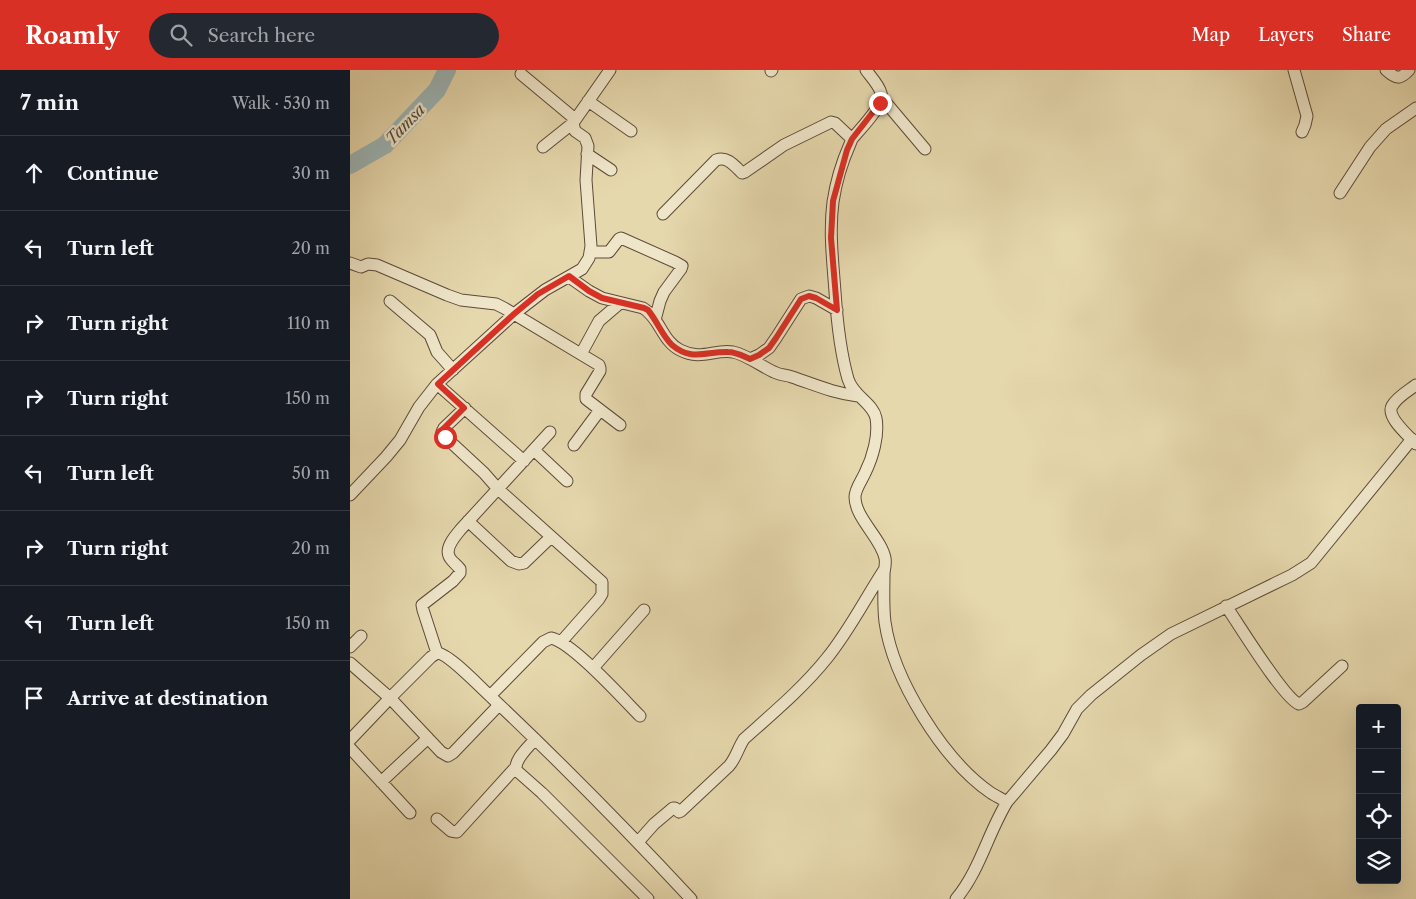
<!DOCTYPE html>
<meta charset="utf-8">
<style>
body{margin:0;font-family:"Libre Caslon Text",serif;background:#242831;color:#f1f3f6}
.controls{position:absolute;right:15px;bottom:15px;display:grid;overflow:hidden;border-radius:5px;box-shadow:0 5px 20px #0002}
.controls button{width:45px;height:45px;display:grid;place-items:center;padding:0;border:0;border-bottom:1px solid #363941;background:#171b24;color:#f1f3f6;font:25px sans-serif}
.stop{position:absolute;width:15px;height:15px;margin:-11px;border:4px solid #d93025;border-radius:50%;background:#fff}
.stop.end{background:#d93025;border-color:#fff;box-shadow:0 1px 5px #0008}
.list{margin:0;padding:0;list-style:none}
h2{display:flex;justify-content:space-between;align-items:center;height:65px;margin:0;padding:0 20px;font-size:21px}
h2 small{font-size:16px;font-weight:400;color:#9ea1a6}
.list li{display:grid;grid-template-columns:32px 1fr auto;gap:15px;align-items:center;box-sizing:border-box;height:75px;padding:0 20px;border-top:1px solid #363941}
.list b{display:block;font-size:19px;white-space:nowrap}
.list em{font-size:16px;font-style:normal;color:#9ea1a6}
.icon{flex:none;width:28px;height:28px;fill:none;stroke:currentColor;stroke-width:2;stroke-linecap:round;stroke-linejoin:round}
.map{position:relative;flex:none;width:1066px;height:829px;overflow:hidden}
header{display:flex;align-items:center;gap:30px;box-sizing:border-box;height:70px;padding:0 25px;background:#d93025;color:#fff}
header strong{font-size:24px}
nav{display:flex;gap:28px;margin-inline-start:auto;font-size:18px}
.search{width:350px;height:45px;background:#242831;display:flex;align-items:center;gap:12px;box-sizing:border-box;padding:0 18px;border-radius:28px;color:#9ea1a6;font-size:19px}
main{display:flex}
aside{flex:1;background:#171b24}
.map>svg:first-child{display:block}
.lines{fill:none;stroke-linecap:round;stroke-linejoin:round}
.river{stroke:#9cb6b7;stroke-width:18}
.minor-casing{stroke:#5d4a39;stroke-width:13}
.minor{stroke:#efe6ca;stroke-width:11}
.route{stroke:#d93025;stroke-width:6}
.labels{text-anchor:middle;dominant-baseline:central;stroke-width:5;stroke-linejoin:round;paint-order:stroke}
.water-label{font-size:16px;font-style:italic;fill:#504a44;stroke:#efe6ca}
</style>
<header>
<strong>Roamly</strong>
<div class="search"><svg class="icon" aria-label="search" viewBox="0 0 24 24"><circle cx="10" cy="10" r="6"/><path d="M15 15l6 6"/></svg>Search here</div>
<nav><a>Map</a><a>Layers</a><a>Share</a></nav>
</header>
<main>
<aside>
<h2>7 min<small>Walk · 530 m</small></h2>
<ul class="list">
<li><svg class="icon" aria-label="ahead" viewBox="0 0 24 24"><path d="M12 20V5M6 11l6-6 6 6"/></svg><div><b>Continue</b></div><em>30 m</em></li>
<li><svg class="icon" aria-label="left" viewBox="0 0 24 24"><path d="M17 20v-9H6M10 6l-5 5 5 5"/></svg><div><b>Turn left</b></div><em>20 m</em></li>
<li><svg class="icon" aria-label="right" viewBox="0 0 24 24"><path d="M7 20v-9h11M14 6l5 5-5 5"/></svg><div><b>Turn right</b></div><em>110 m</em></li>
<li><svg class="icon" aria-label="right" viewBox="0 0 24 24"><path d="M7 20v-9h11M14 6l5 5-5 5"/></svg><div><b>Turn right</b></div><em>150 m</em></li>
<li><svg class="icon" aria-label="left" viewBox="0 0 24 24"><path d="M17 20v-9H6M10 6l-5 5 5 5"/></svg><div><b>Turn left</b></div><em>50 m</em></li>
<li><svg class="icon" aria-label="right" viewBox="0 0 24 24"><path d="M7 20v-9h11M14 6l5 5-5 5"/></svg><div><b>Turn right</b></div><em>20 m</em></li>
<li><svg class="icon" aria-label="left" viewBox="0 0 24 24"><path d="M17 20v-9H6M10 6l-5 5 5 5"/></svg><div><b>Turn left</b></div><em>150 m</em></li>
<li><svg class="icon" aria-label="arrive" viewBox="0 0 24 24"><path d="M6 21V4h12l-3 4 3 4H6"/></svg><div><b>Arrive at destination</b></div></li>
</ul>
</aside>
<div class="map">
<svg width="1066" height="829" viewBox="0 0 1066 829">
<rect width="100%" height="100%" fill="#e6d8ad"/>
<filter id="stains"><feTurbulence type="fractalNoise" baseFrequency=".004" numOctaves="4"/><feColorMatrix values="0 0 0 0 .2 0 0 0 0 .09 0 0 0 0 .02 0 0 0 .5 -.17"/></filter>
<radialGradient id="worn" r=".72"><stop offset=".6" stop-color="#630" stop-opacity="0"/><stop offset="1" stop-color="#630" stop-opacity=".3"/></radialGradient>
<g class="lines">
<!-- river -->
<path class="river" d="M 0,95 L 35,75 L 87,20 L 97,0"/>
<!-- minor casing -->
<g class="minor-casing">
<path id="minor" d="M 516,0 C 521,7 529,15 531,23 C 535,35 509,60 502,69 L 500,74 C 492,92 486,112 483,132 C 479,162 483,193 485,222 C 487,251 490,281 498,309 C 503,326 523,333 526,348 C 529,365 523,387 515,403 C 512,410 505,419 505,427 C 505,448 531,468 535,488 C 536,493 535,498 534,503 C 534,519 533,536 535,552 C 543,609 593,690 641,723 C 646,726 652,729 657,732
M 944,0 L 957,46 L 955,55 L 952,62
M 1036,0 C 1046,9 1050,10 1059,0
M 421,1 L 422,0
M 171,4 L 225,49
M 532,28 L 575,79
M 238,31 L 281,61
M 193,77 L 223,53
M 237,84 L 261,100
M 990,123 L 1020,77 L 1036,59 L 1066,38
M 313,144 L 366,90 C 377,86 384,95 392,103 L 395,102 L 434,75 L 481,52 L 485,53 L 502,69
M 240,182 L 259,182 L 269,169 L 271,168 L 325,192 L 332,196 L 331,199 L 314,222 L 310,231 L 305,250
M 0,193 L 11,197 L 18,194 L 27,195 L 97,225 L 111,230 L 146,234 L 154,238 L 249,295 L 250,298 L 250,301 L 236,324 L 236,329 L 270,355
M 219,207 L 239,221 L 252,228 L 293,238 C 310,248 312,271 330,280 C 351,291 364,279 383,282 C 397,285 411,296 424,302 C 430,305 436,305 442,307 C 466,315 483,323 508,326
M 40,231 L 80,265 L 87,282 L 103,300
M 231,284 L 249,251 L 270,233
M 400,289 L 409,285 L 419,278 L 426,268 L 451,229 L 459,226 L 466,228 L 487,240
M 87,314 L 174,391
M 1066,315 C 1058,321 1047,327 1042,336 C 1036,347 1058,365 1066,374
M 115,338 L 94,358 L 92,362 L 93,365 L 134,403 L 148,419 L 252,512 L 252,524 L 249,529 L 211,572
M 224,375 L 250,340
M 184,380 L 217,411
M 0,425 L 36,387 L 50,370 L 69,337 L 87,314 L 164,244 L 195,220 L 232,199 L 239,188 L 241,176 L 236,110 L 238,76 L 235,68 L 225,61 L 223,53 L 260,0
M 118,451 L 161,491 L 169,494 L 174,493 L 201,467
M 876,536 C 888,553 934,629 949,634 L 953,632 L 992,596
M 0,577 L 11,566
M 87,583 L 73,540 L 72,535 L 103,511 L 110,503 L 110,499 C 107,495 100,490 99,486 C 95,477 106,465 111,459 L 200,362
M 0,593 L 40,628 L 91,682 L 98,686 L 103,683 L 149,635
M 243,598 L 294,540
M 140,626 L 193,572 L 201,568 C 222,572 273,629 290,646
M 185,669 C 179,677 164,689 166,700 L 192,723 L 298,829
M 0,670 L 40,628 L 81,587 L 87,583 C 98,583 130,617 140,626 C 209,691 276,759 341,829
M 0,678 L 60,743
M 31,712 L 78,668
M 87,749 L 101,761 L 107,762 L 165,698
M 288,772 L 304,754 L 323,738 L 325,738 L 329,742 L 331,741 L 379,696 C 386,688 388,678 394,669 C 423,643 453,618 477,588 C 499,561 515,529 534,500
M 606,829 C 630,800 638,763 657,732 L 701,680 L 713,664 L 727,639 L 741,625 L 791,585 L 821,564 L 942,505 L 961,493 L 1062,369"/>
</g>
<!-- minor -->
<use href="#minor" class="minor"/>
</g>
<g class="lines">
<!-- route -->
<path class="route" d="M 95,367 L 92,362 L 94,358 L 114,338 L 88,314 L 164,244 L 188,224 L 219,206 L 239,221 L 252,228 L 294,238 L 298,240 C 307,251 312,265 322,275 C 342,292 357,281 378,282 C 386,282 393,286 400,289 L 409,285 L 419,278 L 426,268 L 451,229 L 459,226 L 466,228 L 487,240 L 481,168 L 483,131 L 497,80 L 502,69 L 530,33"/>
</g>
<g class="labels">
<!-- water labels -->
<g class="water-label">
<text transform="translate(55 54) rotate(-46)">Tamsa</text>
</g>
</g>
<rect width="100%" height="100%" filter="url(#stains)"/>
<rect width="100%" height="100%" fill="url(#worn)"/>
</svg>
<div class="controls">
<button>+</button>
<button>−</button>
<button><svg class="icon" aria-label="locate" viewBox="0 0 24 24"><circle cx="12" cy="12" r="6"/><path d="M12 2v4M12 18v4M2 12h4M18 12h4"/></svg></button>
<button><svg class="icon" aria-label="layers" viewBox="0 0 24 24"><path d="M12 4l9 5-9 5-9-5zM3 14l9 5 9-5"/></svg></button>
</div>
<div class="stop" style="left:95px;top:367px"></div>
<div class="stop end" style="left:530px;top:33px"></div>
</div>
</main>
